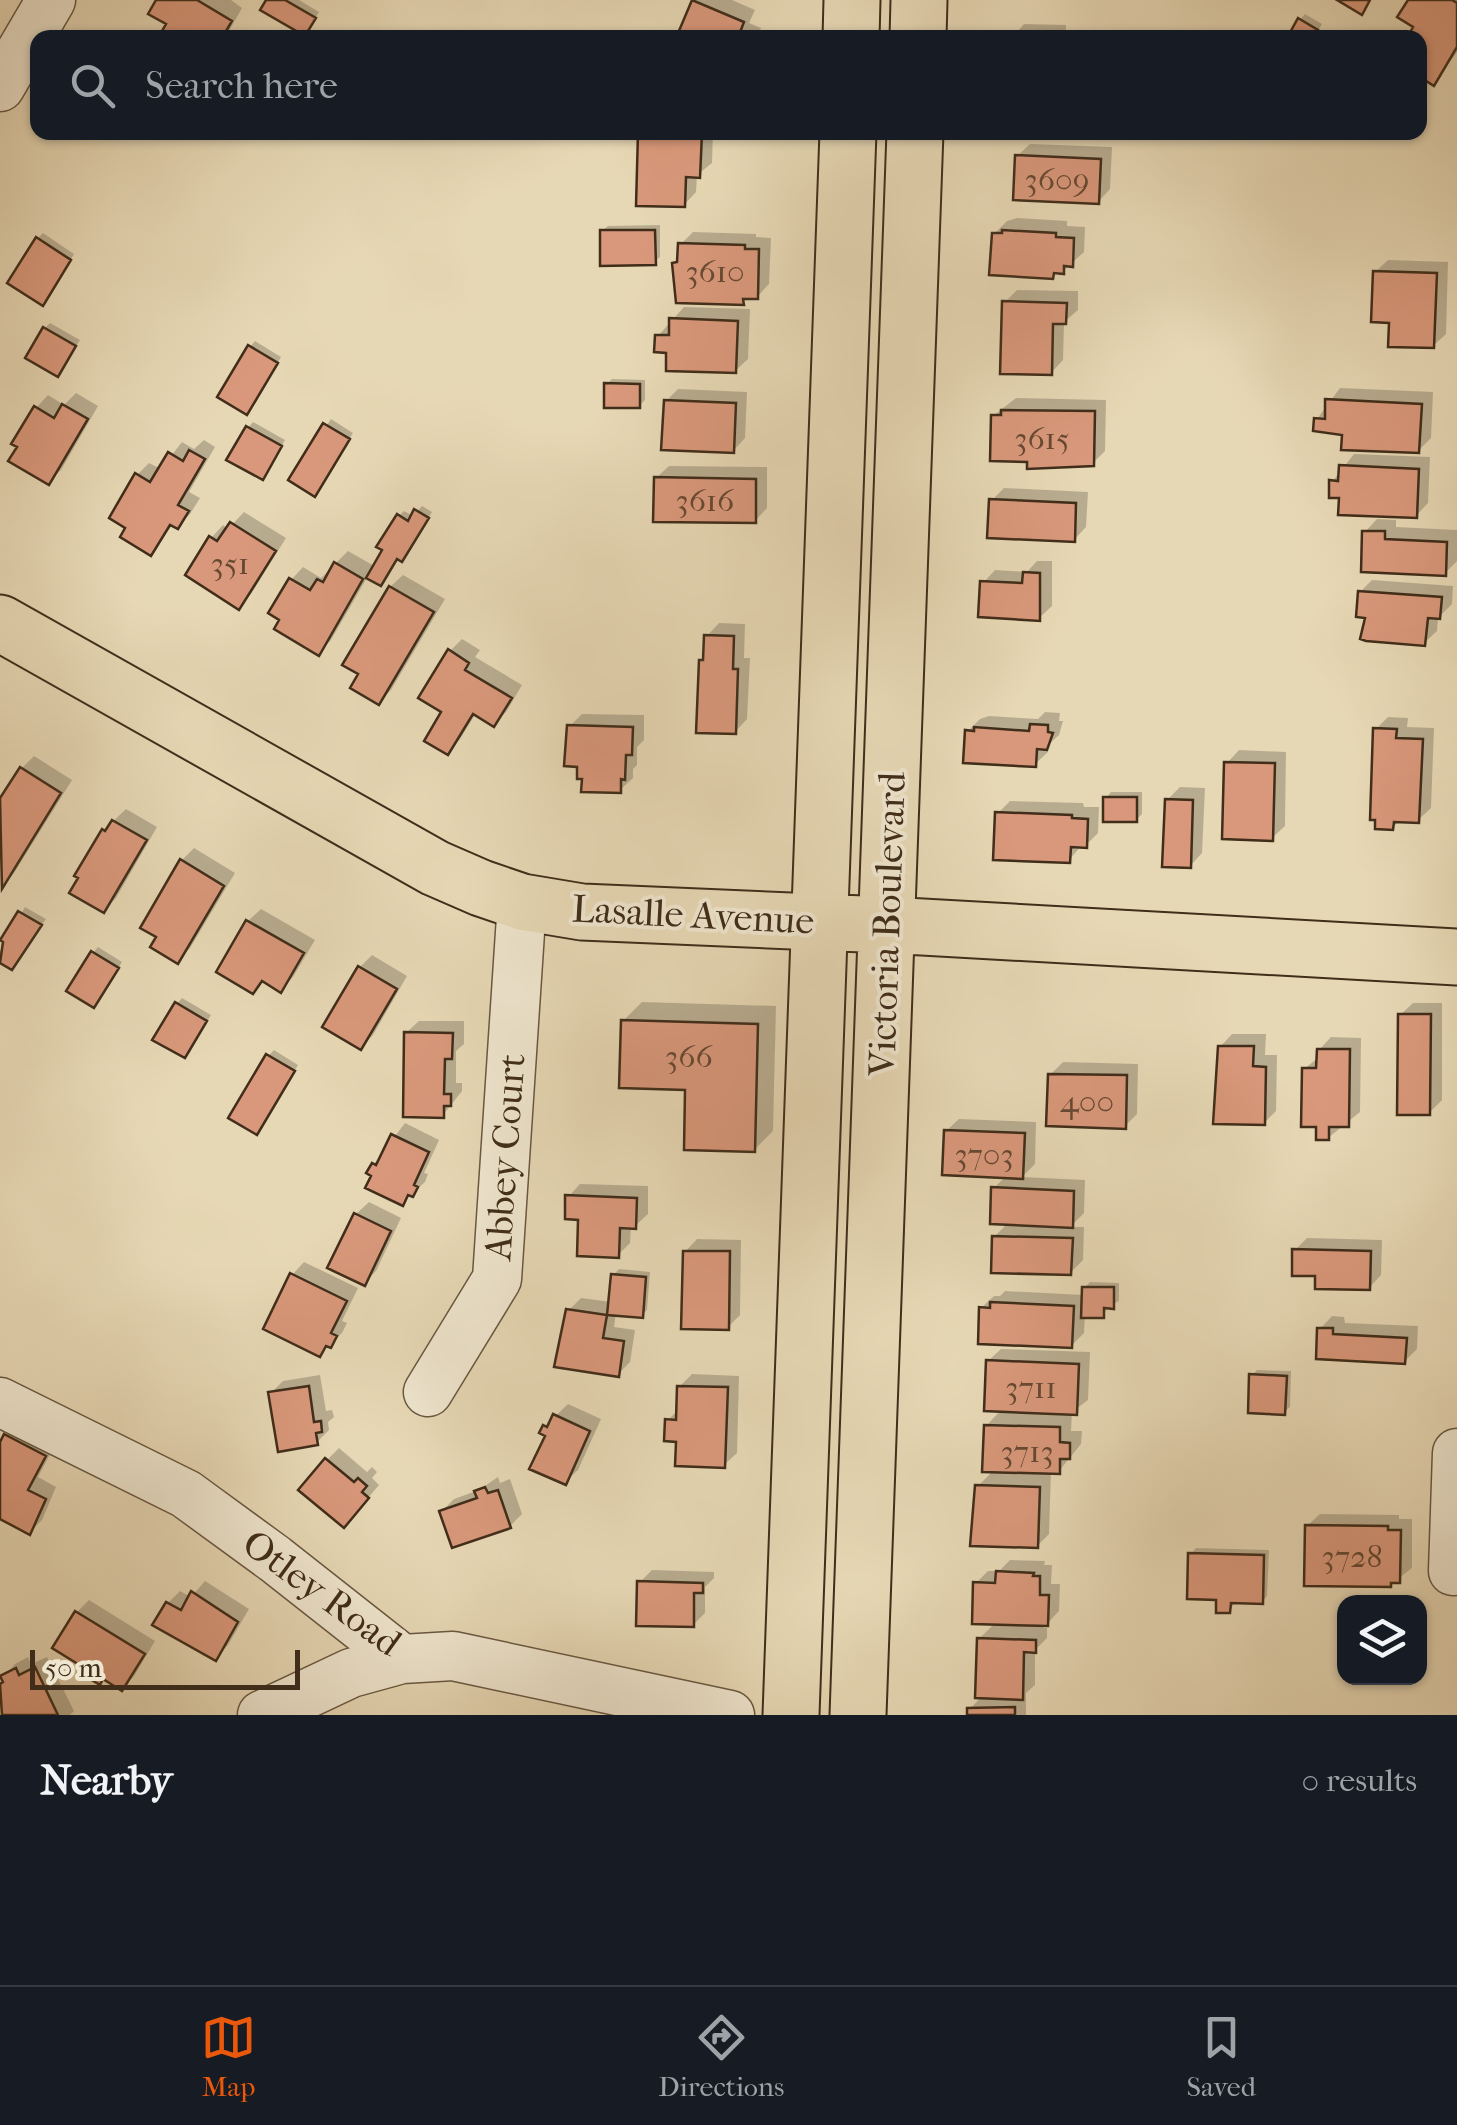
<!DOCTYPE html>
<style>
body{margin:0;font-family:"IM FELL French Canon",serif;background:#242831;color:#f1f3f6}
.controls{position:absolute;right:30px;bottom:30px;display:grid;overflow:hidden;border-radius:20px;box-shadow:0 2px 8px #0004}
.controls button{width:90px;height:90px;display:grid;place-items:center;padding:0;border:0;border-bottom:2px solid #363941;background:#171b24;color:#f1f3f6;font:50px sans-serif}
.scale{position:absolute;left:30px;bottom:25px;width:270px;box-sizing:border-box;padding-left:10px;border:5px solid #402d1a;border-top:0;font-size:28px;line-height:35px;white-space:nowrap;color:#402d1a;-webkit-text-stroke:8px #efe6cf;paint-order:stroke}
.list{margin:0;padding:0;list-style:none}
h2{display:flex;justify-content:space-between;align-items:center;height:130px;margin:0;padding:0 40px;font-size:42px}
h2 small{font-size:32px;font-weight:400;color:#9ea1a6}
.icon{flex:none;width:55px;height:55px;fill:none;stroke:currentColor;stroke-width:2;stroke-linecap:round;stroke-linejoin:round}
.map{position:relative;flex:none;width:1457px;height:1715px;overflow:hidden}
.search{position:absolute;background:#171b24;box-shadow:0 2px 8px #0004;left:30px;right:30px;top:30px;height:110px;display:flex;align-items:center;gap:25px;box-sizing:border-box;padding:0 35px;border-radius:20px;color:#9ea1a6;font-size:38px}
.sheet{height:270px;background:#171b24}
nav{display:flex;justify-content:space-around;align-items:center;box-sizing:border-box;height:140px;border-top:2px solid #363941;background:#171b24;font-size:28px;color:#9ea1a6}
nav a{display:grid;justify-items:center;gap:5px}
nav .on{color:#ea580c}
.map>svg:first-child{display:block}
.shadow{fill:#0003}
.building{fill:#d9987b;stroke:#402d1a;stroke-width:2.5}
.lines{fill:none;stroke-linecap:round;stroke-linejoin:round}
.minor-casing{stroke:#6a5841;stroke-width:51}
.major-casing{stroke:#402d1a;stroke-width:59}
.minor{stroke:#efe6cf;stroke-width:48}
.major{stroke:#e7d8b5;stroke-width:55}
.labels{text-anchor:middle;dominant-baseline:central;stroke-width:8;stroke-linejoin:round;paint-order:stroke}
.number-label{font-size:32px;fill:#664832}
.street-label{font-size:38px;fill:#402d1a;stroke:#efe6cf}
</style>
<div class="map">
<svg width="1457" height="1715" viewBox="0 0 1457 1715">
<rect width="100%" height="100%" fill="#e7d8b5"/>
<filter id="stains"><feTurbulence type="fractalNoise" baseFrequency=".002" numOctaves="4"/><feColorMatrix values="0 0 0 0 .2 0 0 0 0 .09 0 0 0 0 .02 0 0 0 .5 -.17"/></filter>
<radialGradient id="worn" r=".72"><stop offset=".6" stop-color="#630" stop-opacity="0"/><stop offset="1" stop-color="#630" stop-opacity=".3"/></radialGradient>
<!-- shadow -->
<path class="shadow" d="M 159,0 L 231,0 L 242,8 L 225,38 L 161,38 L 169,23 Z
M 269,0 L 299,0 L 319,12 L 310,27 Z
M 695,0 L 732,0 L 755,10 L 749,23 L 761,28 L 756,38 L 678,38 Z
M 1410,0 L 1457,0 L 1457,52 L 1434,83 L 1420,74 L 1420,38 Z
M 1305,14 L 1322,24 L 1314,38 L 1300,20 Z
M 1024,24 L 1066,25 L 1066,38 L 1012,38 Z
M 641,132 L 713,132 L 712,163 L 697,175 L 696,192 L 684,205 Z
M 1030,144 L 1112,147 L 1110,189 L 1098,202 L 1017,156 Z
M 1017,218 L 1067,221 L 1067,226 L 1085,227 L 1084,252 L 1063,271 L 1057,271 L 1052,276 L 994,234 L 1007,221 Z
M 660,225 L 660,257 L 654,262 L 602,231 L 608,226 Z
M 693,232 L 756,234 L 756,237 L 771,238 L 769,284 L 757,297 L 748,297 L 743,302 L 675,264 L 680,258 L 681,244 Z
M 43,233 L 74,254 L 48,297 L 38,238 Z
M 1388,260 L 1448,262 L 1446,334 L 1433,346 L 1392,320 L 1375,272 Z
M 1017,290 L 1078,291 L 1078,310 L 1064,322 L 1063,360 L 1051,373 L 1005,302 Z
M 684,307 L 750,309 L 748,359 L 735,371 L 658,336 Z
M 50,323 L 80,340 L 58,374 L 45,328 Z
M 255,341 L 281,357 L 252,407 L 250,347 Z
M 612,379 L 645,380 L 645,400 L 639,406 L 607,384 Z
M 1340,388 L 1433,392 L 1431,438 L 1418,451 L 1344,433 L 1317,419 Z
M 678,389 L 747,392 L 745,438 L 733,451 L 666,401 Z
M 76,393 L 98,406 L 61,470 L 48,482 L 36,408 L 48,395 L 64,405 Z
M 1016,398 L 1106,400 L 1105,451 L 1093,463 L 1029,460 L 993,416 Z
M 331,419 L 353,433 L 320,488 L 292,479 Z
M 253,422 L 285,440 L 268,471 L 248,428 Z
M 204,440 L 215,447 L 189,492 L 200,498 L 190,514 L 178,526 L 173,524 L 151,552 L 137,475 L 149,463 L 161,469 L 182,442 L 194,449 Z
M 1354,454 L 1430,457 L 1428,503 L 1416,516 L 1341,496 L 1332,482 Z
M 669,466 L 767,467 L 767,508 L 755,521 L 656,478 Z
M 1004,488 L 1088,492 L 1086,527 L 1074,540 L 992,500 Z
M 422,506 L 432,512 L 407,554 L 398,557 L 386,578 L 368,576 L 331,640 L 319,652 L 291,580 L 303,567 L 321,578 L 348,551 L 376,567 L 399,516 L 404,511 L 413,516 Z
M 244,512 L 286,538 L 251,594 L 238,606 L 211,538 L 223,525 L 228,529 Z
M 1377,519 L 1396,520 L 1396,527 L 1457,530 L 1457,561 L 1445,573 L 1365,532 Z
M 1037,561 L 1052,561 L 1052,606 L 1039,618 L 983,583 L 995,570 L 1027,572 Z
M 403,575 L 445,599 L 391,690 L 379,702 L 390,587 Z
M 1372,580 L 1453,586 L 1452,604 L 1438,618 L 1437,631 L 1424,643 L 1368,616 L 1360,592 Z
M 719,623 L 745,624 L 744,658 L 750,658 L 747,719 L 735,732 L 701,661 L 706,656 L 707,636 Z
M 462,639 L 480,650 L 475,657 L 522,685 L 506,712 L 494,724 L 476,713 L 460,739 L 448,752 L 445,712 L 450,651 Z
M 1045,712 L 1060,713 L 1059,721 L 1063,721 L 1059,735 L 1048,745 L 1048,752 L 1035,764 L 968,731 L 980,719 L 989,716 L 1038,719 Z
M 582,714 L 644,715 L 644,740 L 637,747 L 637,765 L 633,769 L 633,778 L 620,790 L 580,764 L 570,726 Z
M 1388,717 L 1408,718 L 1407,727 L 1434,728 L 1431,808 L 1418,820 L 1400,820 L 1392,828 L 1376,729 Z
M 1239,750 L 1286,752 L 1285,826 L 1272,838 L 1227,763 Z
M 34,756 L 72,780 L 14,873 L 1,886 L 0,803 L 22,768 Z
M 1180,787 L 1205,788 L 1202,853 L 1190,866 L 1167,800 Z
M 1111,792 L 1142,792 L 1142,814 L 1136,820 L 1106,798 Z
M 1010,801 L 1083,803 L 1084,807 L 1099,807 L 1098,833 L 1086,845 L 1082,845 L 1069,860 L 998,813 Z
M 126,809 L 157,827 L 116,898 L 104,910 L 78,875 L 104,830 Z
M 194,848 L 235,873 L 190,948 L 178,960 L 182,860 Z
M 25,907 L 46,919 L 11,967 L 0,960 L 0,951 Z
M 261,909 L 315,940 L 293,977 L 281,990 L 265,980 L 253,991 L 219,971 L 248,921 Z
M 98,947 L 122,962 L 99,1000 L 93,953 Z
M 372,955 L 407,976 L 373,1035 L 361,1047 L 325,1026 L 360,967 Z
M 182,998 L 211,1015 L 190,1050 L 177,1004 Z
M 642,1002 L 776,1006 L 773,1131 L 754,1150 L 623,1021 Z
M 1413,1003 L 1442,1003 L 1442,1100 L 1429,1113 L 1400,1015 Z
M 419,1021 L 464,1021 L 464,1044 L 456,1051 L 456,1083 L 462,1083 L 462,1091 L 443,1115 L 406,1033 Z
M 1232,1034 L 1266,1034 L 1265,1055 L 1277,1055 L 1276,1111 L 1264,1123 L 1220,1047 Z
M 1331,1037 L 1361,1038 L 1360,1112 L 1328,1138 L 1304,1069 L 1319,1057 L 1319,1050 Z
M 274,1050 L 298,1065 L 257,1132 L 268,1056 Z
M 1063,1062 L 1138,1064 L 1137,1114 L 1125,1126 L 1050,1075 Z
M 959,1119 L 1036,1122 L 1035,1164 L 1022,1177 L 1085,1180 L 1084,1213 L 1070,1227 L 1084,1227 L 1083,1260 L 1070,1273 L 994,1237 L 1009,1222 L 994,1188 L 1007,1175 L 946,1131 Z
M 405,1123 L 439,1140 L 424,1173 L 428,1174 L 425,1182 L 402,1203 L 374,1175 L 374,1164 Z
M 580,1184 L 648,1186 L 648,1214 L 635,1226 L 631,1226 L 630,1243 L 618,1255 L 581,1217 L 568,1197 Z
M 369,1202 L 401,1218 L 376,1271 L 364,1283 L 356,1214 Z
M 1307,1238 L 1382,1240 L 1381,1275 L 1369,1288 L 1295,1250 Z
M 697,1239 L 741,1240 L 740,1315 L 728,1327 L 685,1252 Z
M 304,1262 L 358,1288 L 342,1321 L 347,1323 L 342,1333 L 320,1354 L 292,1275 Z
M 619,1269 L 650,1272 L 647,1310 L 642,1315 L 616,1313 L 614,1327 L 635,1330 L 630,1362 L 618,1374 L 569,1310 L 581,1298 L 611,1302 L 613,1275 Z
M 1090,1282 L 1119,1283 L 1119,1301 L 1109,1306 L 1103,1315 L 1085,1315 L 1084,1333 L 1071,1346 L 981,1308 L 994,1296 L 1000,1296 L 1005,1291 L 1084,1295 L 1084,1288 Z
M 1332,1316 L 1344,1317 L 1345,1323 L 1418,1326 L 1417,1349 L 1404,1362 L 1318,1357 L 1320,1329 Z
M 1001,1349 L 1090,1352 L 1088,1400 L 1072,1412 L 1071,1431 L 1082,1431 L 1081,1444 L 1059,1471 L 1051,1471 L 1049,1534 L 1037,1546 L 978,1486 L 994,1470 L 986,1426 L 1002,1409 L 988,1361 Z
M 1257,1370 L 1291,1371 L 1290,1407 L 1284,1412 L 1252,1375 Z
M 692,1374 L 739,1376 L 737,1453 L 724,1465 L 668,1420 L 679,1409 L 679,1387 Z
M 320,1375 L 326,1411 L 332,1410 L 334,1417 L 328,1422 L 329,1430 L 317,1442 L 271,1393 L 283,1381 Z
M 568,1404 L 601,1419 L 578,1470 L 565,1482 L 545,1426 Z
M 19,1423 L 56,1443 L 38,1477 L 56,1487 L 42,1520 L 30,1532 L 0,1516 L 0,1441 Z
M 339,1448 L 367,1472 L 372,1467 L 377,1472 L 372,1478 L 379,1485 L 356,1512 L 327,1460 Z
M 498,1477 L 500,1483 L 510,1479 L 522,1514 L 510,1526 L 442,1511 L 454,1499 L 479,1490 Z
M 1320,1514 L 1399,1515 L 1399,1519 L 1412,1519 L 1412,1568 L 1390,1585 L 1307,1526 Z
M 1196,1548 L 1269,1550 L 1267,1596 L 1262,1602 L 1235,1601 L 1230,1611 L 1191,1554 Z
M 1010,1560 L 1045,1561 L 1044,1565 L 1052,1565 L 1051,1584 L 1060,1584 L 1059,1611 L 1043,1628 L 1047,1628 L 1047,1638 L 1035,1650 L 1035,1685 L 1026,1693 L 1026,1715 L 970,1715 L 970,1709 L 982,1696 L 979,1639 L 996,1622 L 976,1583 L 988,1571 L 999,1571 Z
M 652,1570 L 714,1572 L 714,1578 L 705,1587 L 705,1613 L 693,1625 L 640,1582 Z
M 205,1581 L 249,1609 L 228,1645 L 216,1658 L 168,1603 L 180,1591 L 191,1597 Z
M 89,1600 L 155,1641 L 134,1676 L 122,1688 L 97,1673 L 76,1613 Z
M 28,1657 L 31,1664 L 47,1657 L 74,1711 L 70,1715 L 4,1715 L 0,1706 L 0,1682 L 15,1664 Z"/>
<!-- building -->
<path class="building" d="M 156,0 L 197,0 L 232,21 L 222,38 L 158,38 L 166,24 L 148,14 Z
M 266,0 L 285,0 L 316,18 L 305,36 L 260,10 Z
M 692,0 L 744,22 L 739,35 L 744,38 L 676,38 Z
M 1337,0 L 1370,0 L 1362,15 Z
M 1408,0 L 1452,0 L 1457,3 L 1457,47 L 1434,86 L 1420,77 L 1420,38 L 1407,38 L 1413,27 L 1397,17 Z
M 1298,18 L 1318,30 L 1314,38 L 1287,38 Z
M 638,132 L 702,133 L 700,178 L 686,177 L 685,207 L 636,206 Z
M 1015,155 L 1101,159 L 1099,204 L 1013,200 Z
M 600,230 L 655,230 L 656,265 L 600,266 Z
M 1002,230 L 1056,233 L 1056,237 L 1074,238 L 1073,267 L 1064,266 L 1064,274 L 1054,273 L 1053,279 L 989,275 L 992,233 L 1002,233 Z
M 36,237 L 71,260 L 43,306 L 7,283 Z
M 678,243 L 745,245 L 745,249 L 759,249 L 758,299 L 743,299 L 744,305 L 676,303 L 672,263 L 677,262 Z
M 1373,271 L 1437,273 L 1434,348 L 1388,347 L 1389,323 L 1371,322 Z
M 1002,301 L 1067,303 L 1066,324 L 1053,324 L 1052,375 L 1000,374 Z
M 669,318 L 738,321 L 736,373 L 666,371 L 666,353 L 654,352 L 655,335 L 669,335 Z
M 43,327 L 76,346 L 58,377 L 25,358 Z
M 248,345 L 278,363 L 247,415 L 217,397 Z
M 604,383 L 640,384 L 640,408 L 604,408 Z
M 1325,399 L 1422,404 L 1419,453 L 1341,450 L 1342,435 L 1313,431 L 1314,418 L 1325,419 Z
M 664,400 L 736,403 L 734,453 L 661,450 Z
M 62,404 L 88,419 L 49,485 L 8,461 L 17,447 L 11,444 L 34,406 L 54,418 Z
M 1001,410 L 1095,411 L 1094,466 L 1027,469 L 1027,462 L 990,461 L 991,415 L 1001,415 Z
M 323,423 L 350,439 L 315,497 L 288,480 Z
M 246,426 L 282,446 L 263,480 L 226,460 Z
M 189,450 L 205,459 L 178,505 L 189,511 L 178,529 L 170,525 L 151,556 L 120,537 L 125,528 L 109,518 L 135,473 L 150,482 L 168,452 L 183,461 Z
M 1339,465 L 1419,469 L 1417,518 L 1338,515 L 1339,498 L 1329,498 L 1329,480 L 1338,481 Z
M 654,477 L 756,479 L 756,523 L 653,522 Z
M 989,499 L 1076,503 L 1075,542 L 987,538 Z
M 414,509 L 429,518 L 402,562 L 397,559 L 381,586 L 366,578 L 382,550 L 376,547 L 397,514 L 408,521 Z
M 230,522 L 276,551 L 239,610 L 185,575 L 209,536 L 217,541 Z
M 1362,531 L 1385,531 L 1385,539 L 1447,542 L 1446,576 L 1361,572 Z
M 334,562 L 363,579 L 319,656 L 274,629 L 279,620 L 268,613 L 289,578 L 310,590 L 317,579 L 323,582 Z
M 1023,572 L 1040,573 L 1040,621 L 978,617 L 980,581 L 1022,583 Z
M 389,586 L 434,612 L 379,705 L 350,688 L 358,674 L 342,665 Z
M 1358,591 L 1442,597 L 1440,619 L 1428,618 L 1425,646 L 1366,641 L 1360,639 L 1365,618 L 1356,617 Z
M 704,635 L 734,636 L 733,669 L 738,669 L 736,734 L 696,733 L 699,660 L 703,660 Z
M 448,649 L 469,663 L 465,670 L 512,698 L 494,727 L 473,714 L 448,755 L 424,741 L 441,712 L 418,698 Z
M 1030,724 L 1048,725 L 1048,732 L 1053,733 L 1047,750 L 1037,749 L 1036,767 L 963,763 L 965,730 L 974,731 L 974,727 L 1029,731 Z
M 567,725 L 633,727 L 632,755 L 626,755 L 625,780 L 621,779 L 621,793 L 581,792 L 582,779 L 577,779 L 577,767 L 564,766 Z
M 1373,728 L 1397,729 L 1396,738 L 1423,739 L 1419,823 L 1394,822 L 1393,830 L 1375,829 L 1375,820 L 1370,820 Z
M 1224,762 L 1275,763 L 1273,841 L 1222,839 Z
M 20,767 L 61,793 L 2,889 L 0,798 Z
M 1103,797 L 1137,797 L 1137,822 L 1103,822 Z
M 1165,799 L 1193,800 L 1191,868 L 1162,867 Z
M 995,812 L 1072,815 L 1072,818 L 1088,819 L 1087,848 L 1071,847 L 1070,863 L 993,860 Z
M 112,820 L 147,840 L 104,913 L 69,893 L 78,878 L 74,876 L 102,829 L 105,831 Z
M 180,859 L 224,886 L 178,964 L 150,947 L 156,937 L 140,928 Z
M 18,911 L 42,925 L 12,970 L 0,963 L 3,942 L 0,940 Z
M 246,920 L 304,953 L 281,993 L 262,981 L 253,994 L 216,972 Z
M 91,951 L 119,968 L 94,1008 L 66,991 Z
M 358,966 L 397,989 L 361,1050 L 322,1027 Z
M 175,1002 L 207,1021 L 185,1058 L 152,1040 Z
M 1398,1014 L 1431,1014 L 1430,1115 L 1397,1115 Z
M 621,1020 L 758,1024 L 755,1152 L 684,1150 L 685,1090 L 619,1088 Z
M 404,1032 L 453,1033 L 452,1059 L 445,1059 L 444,1094 L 451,1094 L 451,1106 L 444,1106 L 444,1118 L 403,1117 Z
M 1218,1046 L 1254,1046 L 1253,1066 L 1266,1067 L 1265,1125 L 1213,1124 Z
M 1317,1049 L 1350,1049 L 1349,1127 L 1329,1127 L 1329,1140 L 1316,1140 L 1316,1127 L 1301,1127 L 1302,1068 L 1316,1068 Z
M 266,1054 L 295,1071 L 257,1135 L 228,1118 Z
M 1048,1074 L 1127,1075 L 1126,1129 L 1046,1126 Z
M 944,1130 L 1025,1133 L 1023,1179 L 942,1175 Z
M 391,1134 L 429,1152 L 414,1185 L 418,1187 L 413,1197 L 408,1195 L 403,1206 L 365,1188 L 371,1176 L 366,1173 L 372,1163 L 376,1165 Z
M 991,1187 L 1074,1191 L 1073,1228 L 990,1224 Z
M 565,1195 L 637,1198 L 636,1229 L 620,1228 L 619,1258 L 577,1256 L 578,1220 L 565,1219 Z
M 354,1213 L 391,1231 L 365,1286 L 327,1268 Z
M 992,1236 L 1073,1238 L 1071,1275 L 991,1273 Z
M 1292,1249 L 1371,1251 L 1370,1290 L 1315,1289 L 1315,1276 L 1292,1276 Z
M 683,1251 L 730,1251 L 729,1330 L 681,1329 Z
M 290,1273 L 347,1301 L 331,1333 L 337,1336 L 331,1348 L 326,1346 L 320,1357 L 263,1329 Z
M 611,1274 L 646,1277 L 643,1318 L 607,1315 Z
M 1082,1287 L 1114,1287 L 1114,1309 L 1104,1308 L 1104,1318 L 1081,1318 Z
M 990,1302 L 1074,1306 L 1072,1348 L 978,1344 L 979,1307 L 990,1308 Z
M 566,1309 L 607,1315 L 603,1338 L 624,1341 L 619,1377 L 554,1367 Z
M 1317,1328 L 1333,1328 L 1333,1334 L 1407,1338 L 1405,1364 L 1316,1359 Z
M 986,1360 L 1079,1364 L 1077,1415 L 984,1411 Z
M 1249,1374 L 1287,1376 L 1285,1415 L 1248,1413 Z
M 309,1386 L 314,1422 L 321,1421 L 322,1432 L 316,1433 L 318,1445 L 278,1452 L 268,1392 Z
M 677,1386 L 728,1387 L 725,1468 L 675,1466 L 676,1442 L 664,1441 L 665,1419 L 676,1420 Z
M 553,1414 L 590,1431 L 566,1485 L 529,1469 L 545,1436 L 539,1433 L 543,1425 L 547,1427 Z
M 984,1425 L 1060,1427 L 1060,1442 L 1070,1443 L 1070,1459 L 1060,1459 L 1060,1474 L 982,1472 Z
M 4,1434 L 46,1456 L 28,1490 L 46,1499 L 30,1535 L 0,1519 L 0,1442 Z
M 325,1458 L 354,1482 L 358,1478 L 367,1486 L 362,1492 L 369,1498 L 344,1528 L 298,1490 Z
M 975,1485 L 1040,1487 L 1038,1548 L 970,1546 Z
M 485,1487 L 488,1493 L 498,1490 L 511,1528 L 452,1548 L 439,1511 L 477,1498 L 474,1491 Z
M 1305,1525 L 1388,1526 L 1388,1530 L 1401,1530 L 1400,1583 L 1391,1583 L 1391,1587 L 1304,1586 Z
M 1188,1553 L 1264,1555 L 1263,1604 L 1231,1603 L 1230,1613 L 1216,1613 L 1216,1600 L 1187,1599 Z
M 996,1571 L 1034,1573 L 1033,1576 L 1040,1576 L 1040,1595 L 1049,1595 L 1048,1626 L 972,1624 L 973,1582 L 995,1583 Z
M 637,1581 L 703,1583 L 703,1593 L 694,1593 L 694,1627 L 636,1626 Z
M 191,1591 L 238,1622 L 216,1661 L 152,1625 L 166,1602 L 181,1610 Z
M 75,1611 L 145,1654 L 122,1691 L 103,1679 L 100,1685 L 90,1679 L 94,1674 L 52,1648 Z
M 977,1638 L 1036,1640 L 1036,1653 L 1024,1652 L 1023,1700 L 975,1698 Z
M 35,1667 L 58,1715 L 2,1715 L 0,1684 L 3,1682 L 0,1676 L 16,1668 L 19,1675 Z
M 1015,1707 L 1015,1715 L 967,1715 L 967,1708 Z"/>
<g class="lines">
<!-- minor casing -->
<g class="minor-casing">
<path id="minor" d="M 0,87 L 51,0
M 428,1392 L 497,1279 L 522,902
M 0,1402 L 186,1494 L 275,1559 L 402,1659 L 453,1656 L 730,1715
M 1453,1571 L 1457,1453
M 262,1715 L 351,1673 L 402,1659"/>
</g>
<!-- major casing -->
<g class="major-casing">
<path id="major" d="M 851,38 L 852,0
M 918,38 L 919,0
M 0,623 L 435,868 L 481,888 L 522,902 L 582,912 L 887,925 L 1457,957
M 791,1715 L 848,132
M 858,1715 L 915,132"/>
</g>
<!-- minor -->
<use href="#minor" class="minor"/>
<!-- major -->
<use href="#major" class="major"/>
</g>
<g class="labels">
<!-- number labels -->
<g class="number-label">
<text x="1057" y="179">3609</text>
<text x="715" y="271">3610</text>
<text x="1042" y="438">3615</text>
<text x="705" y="500">3616</text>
<text x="230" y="563">351</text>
<text x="689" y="1056">366</text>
<text x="1087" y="1101">400</text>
<text x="984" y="1154">3703</text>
<text x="1031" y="1387">3711</text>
<text x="1027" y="1451">3713</text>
<text x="1352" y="1556">3728</text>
</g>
<!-- street labels -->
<g class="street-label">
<text transform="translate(693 915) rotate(3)">Lasalle Avenue</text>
<text transform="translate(887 924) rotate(-88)">Victoria Boulevard</text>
<text transform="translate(505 1157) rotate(-86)">Abbey Court</text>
<text transform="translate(322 1593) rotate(36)">Otley Road</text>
</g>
</g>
<rect width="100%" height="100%" filter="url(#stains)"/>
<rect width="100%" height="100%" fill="url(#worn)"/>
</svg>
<div class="controls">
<button><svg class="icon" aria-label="layers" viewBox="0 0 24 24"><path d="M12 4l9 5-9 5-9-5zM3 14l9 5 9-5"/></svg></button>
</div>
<div class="scale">50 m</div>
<div class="search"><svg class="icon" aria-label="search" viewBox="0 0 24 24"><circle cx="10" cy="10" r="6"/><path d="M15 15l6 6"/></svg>Search here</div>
</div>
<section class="sheet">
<h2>Nearby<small>0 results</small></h2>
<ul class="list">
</ul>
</section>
<nav>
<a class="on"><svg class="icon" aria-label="map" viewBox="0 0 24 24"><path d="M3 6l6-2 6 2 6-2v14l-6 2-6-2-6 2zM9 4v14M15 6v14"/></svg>Map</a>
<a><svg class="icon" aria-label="directions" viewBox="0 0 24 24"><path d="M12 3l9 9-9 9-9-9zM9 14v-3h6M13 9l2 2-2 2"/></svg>Directions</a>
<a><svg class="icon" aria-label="saved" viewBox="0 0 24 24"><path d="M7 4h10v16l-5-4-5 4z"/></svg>Saved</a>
</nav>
